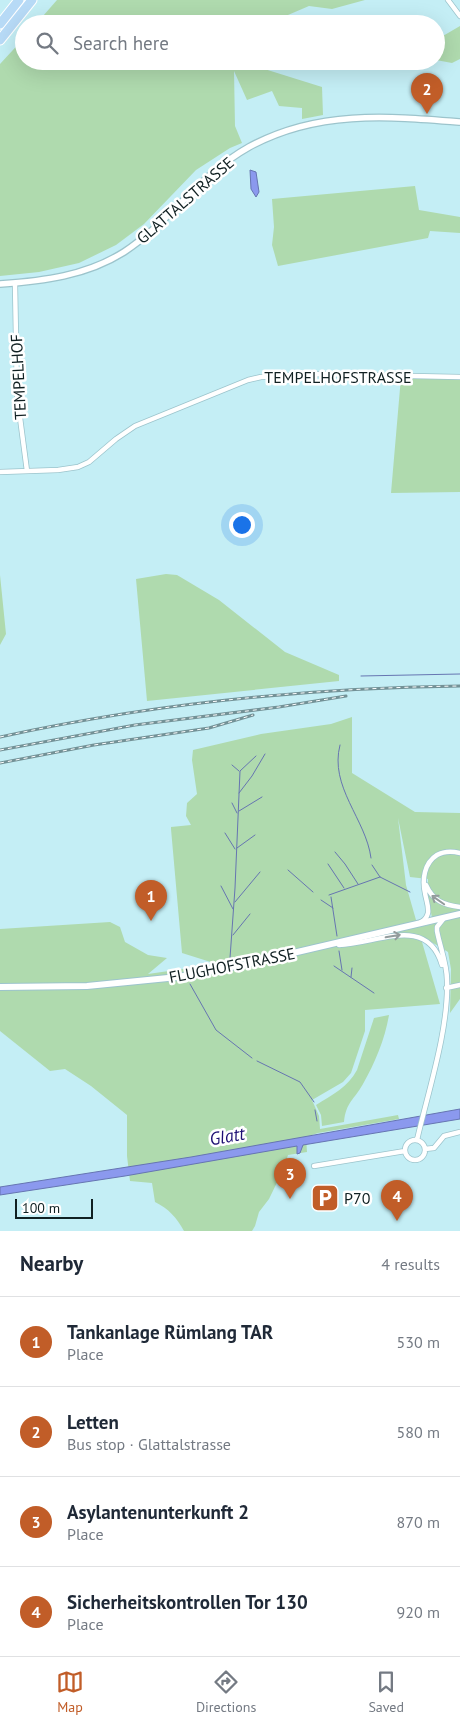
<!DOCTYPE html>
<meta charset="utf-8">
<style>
body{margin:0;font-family:"PT Sans",sans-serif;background:#f6f6f7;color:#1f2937}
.scale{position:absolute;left:15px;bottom:12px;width:78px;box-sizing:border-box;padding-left:5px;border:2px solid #102022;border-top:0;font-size:14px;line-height:18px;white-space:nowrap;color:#102022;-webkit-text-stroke:4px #fff;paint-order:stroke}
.you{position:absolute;left:241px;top:524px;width:18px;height:18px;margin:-12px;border:4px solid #fff;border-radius:50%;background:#1a73e8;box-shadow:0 0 0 8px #1a73e833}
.badge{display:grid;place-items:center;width:32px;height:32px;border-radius:50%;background:#c15d28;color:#fff;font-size:16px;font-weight:700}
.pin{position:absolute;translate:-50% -41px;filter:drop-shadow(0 1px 2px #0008)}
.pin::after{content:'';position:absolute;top:26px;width:18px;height:15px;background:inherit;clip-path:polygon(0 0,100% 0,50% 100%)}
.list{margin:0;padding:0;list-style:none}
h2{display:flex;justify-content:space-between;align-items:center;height:65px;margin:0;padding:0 20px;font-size:21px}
h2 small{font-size:16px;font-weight:400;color:#747a83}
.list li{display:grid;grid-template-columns:32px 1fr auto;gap:15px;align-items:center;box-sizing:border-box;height:90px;padding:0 20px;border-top:1px solid #e0e1e3}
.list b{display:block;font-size:19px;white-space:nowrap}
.list p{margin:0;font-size:16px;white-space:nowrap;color:#747a83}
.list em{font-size:16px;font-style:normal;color:#747a83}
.icon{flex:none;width:28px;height:28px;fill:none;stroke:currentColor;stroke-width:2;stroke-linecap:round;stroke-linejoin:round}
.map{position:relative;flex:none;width:460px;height:1231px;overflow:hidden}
.search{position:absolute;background:#fff;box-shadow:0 5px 20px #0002;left:15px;right:15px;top:15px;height:55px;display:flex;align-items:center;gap:12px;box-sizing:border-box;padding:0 18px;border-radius:28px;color:#747a83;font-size:19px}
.sheet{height:425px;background:#fff}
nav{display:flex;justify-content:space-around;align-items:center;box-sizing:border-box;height:70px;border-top:1px solid #e0e1e3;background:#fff;font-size:14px;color:#747a83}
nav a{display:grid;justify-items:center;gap:2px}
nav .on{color:#c15d28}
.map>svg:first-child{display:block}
.green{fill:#afdaae;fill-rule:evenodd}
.water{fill:#8b99ee;stroke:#6675b1}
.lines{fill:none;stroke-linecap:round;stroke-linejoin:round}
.stream{stroke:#6675b1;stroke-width:1}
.minor-casing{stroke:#9cc4cc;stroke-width:6}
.tertiary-casing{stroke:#9cc4cc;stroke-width:8}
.secondary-casing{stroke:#9cc4cc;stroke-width:8}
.motorway-casing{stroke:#fff;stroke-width:11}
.minor{stroke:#fff;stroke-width:4.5}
.tertiary{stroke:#fff;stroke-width:5.5}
.secondary{stroke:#fff;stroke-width:6}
.motorway{stroke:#b7daf6;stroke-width:9}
.rail-casing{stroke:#739196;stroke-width:3}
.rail{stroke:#fff;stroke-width:1;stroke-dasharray:4;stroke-linecap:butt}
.oneway{stroke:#939b9c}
.labels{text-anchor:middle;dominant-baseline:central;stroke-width:5;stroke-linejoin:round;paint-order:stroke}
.street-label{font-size:16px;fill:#102022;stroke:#fff}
.poi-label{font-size:16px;fill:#102022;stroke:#fff;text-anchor:start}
.water-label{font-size:18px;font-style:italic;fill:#1d0f73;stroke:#fff}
</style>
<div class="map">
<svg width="460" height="1231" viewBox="0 0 460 1231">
<rect width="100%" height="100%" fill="#c4eef5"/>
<!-- green -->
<path class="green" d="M 57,0 L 365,0 L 332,9 L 309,6 L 267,24 L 36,24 Z
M 460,26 L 460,59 L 452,63 L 436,60 L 436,40 Z
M 24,38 L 24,61 L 239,61 L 322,87 L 323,115 L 302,119 L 302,108 L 279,106 L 272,91 L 247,100 L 234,71 L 235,126 L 242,143 L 230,148 L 196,170 L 144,224 L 116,245 L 79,263 L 39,272 L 0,276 L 0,64 Z
M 415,186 L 419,210 L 460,217 L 460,233 L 430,231 L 428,238 L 278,266 L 272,245 L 274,227 L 272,199 Z
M 401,377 L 460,379 L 460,492 L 391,493 Z
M 166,574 L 177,575 L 219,600 L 285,652 L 339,675 L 339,681 L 147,701 L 136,579 Z
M 0,575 L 6,634 L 0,645 Z
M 352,717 L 352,773 L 415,812 L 460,813 L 460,999 L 450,1013 L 451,969 L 448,952 L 420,935 L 440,1004 L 365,1010 L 365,1031 L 351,1073 L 343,1082 L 312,1100 L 319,1116 L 320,1129 L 398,1115 L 399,1119 L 318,1133 L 306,1137 L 307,1152 L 288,1155 L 284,1168 L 269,1199 L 259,1212 L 255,1226 L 252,1231 L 184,1231 C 176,1217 169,1209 155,1202 L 152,1183 L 130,1181 L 127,1156 L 127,1115 L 91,1086 L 65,1069 L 50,1071 L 0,1031 L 0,929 L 110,922 L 120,927 L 125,942 L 148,955 L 167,958 L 148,974 L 217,964 L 182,953 L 171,829 L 171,827 L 191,825 L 186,816 L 187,803 L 197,794 L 192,760 L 193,750 L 261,734 L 331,724 ZM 398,818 L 410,877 L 428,879 L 428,895 L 433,924 L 418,927 L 406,885 Z
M 389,1015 C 385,1039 375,1063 363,1084 C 354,1100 346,1102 344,1122 L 322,1126 L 321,1115 L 316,1105 C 332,1095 348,1087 357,1070 L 374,1018 Z"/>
<!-- water -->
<path class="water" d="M 250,170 L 256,172 L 259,192 L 256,197 L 251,189 Z
M 460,1109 L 460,1119 L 303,1145 L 300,1153 L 297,1154 L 297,1146 L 125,1176 L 0,1195 L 0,1187 L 191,1157 Z"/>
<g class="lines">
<!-- stream -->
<path class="stream" d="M 361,676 L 460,674
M 340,745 C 329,787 366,819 371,858
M 232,765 L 239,771
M 239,793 L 252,776 L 265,754
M 232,803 L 237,813
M 239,811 L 262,797
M 225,833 L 235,849
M 237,848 L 255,835
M 335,852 L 345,864 L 358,884
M 328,864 L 344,888
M 372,865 L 380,877 L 410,892
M 288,870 L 313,892
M 221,886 L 233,909
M 329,895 L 380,877
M 331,897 L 337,936
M 321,900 L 333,908
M 235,902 L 260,872
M 233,935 L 250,914
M 339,951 L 342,970
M 230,958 L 235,888 L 240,771 L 256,756
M 334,966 L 374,993
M 351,977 L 352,968
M 190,984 L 216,1030 L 252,1058
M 257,1061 L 300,1082 L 314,1102
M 315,1110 L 317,1121"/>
<!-- minor casing -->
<g class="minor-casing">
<path id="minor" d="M 448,0 L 460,16
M 15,283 L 17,395 L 27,471
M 0,472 L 58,470 L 78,467 L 89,462 L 116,439 L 135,426 L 248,380 L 261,377 L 315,374 L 460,377
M 426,885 C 433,901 444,905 460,907
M 421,922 C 425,920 427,917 428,913 C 429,906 426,900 425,893 C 422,880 424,863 437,855 C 444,851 452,851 460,853
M 339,945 C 377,944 427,914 442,965
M 446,988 L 460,985
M 417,1140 C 428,1092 449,1029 447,980 C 447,964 440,947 437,931 L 437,927 L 444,918
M405 1150a10 10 0 1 1 20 0a10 10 0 1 1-20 0Z
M 425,1149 L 434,1148 L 444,1136 L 460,1132
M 314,1166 L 405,1151"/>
</g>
<!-- tertiary casing -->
<g class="tertiary-casing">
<path id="tertiary" d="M 0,284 C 43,281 86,276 124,252 C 170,222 199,175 249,147 C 316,110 387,116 460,122"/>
</g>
<!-- secondary casing -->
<g class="secondary-casing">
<path id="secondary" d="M 0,987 L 87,986 L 178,977 L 242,965 L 460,914"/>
</g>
<!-- motorway casing -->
<g class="motorway-casing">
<path id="motorway" d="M 0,24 L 19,0
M 0,40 L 32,0"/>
</g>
<!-- minor -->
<use href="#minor" class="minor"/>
<!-- tertiary -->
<use href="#tertiary" class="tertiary"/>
<!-- secondary -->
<use href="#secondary" class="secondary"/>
<!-- motorway -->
<use href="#motorway" class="motorway"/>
<!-- rail casing -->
<g class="rail-casing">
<path id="rail" d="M 0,737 C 151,704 305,688 460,686
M 0,750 L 135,725 L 279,707 L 346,696
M 0,763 L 94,745 L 209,728 L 253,715"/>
</g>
<!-- rail -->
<use href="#rail" class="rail"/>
</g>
<!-- one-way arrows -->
<defs><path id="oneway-shaft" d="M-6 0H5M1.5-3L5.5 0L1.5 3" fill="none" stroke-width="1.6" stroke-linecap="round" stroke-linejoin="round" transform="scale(1.25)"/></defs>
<g class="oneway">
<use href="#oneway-shaft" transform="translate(438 900) rotate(-145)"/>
<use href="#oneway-shaft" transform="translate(393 936) rotate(-10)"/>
</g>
<!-- icons -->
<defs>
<g id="parking-square" transform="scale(1.4375)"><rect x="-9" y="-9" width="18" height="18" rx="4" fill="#c15d28" stroke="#fff"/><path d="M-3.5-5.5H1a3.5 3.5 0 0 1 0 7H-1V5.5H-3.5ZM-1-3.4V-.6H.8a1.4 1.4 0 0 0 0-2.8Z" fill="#fff"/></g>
</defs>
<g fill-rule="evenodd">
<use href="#parking-square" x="325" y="1198"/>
</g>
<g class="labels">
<!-- street labels -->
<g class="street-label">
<text transform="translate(185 200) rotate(-41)">GLATTALSTRASSE</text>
<text transform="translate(18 377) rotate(-93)">TEMPELHOF</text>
<text x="338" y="377">TEMPELHOFSTRASSE</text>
<text transform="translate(232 965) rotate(-11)">FLUGHOFSTRASSE</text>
</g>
<!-- poi labels -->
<g class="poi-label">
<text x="344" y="1198">P70</text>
</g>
<!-- water labels -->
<g class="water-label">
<text transform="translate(227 1136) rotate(-10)">Glatt</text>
</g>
</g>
</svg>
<div class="scale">100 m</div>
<div class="you"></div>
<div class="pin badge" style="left:151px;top:921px">1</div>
<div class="pin badge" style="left:427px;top:114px">2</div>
<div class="pin badge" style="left:290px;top:1199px">3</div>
<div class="pin badge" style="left:397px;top:1221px">4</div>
<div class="search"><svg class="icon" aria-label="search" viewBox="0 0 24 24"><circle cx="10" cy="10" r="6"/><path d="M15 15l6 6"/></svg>Search here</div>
</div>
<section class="sheet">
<h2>Nearby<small>4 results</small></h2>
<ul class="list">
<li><span class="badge">1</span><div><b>Tankanlage Rümlang TAR</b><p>Place</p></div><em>530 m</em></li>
<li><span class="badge">2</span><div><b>Letten</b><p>Bus stop · Glattalstrasse</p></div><em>580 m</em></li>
<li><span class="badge">3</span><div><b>Asylantenunterkunft 2</b><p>Place</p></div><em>870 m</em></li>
<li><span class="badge">4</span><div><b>Sicherheitskontrollen Tor 130</b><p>Place</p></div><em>920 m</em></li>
</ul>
</section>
<nav>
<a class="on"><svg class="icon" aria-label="map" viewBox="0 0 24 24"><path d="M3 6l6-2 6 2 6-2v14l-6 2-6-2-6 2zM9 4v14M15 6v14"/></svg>Map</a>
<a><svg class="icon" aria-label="directions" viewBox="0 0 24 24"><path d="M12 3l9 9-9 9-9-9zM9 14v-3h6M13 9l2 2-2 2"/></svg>Directions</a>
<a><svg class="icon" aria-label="saved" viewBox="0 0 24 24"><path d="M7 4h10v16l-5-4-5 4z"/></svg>Saved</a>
</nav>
